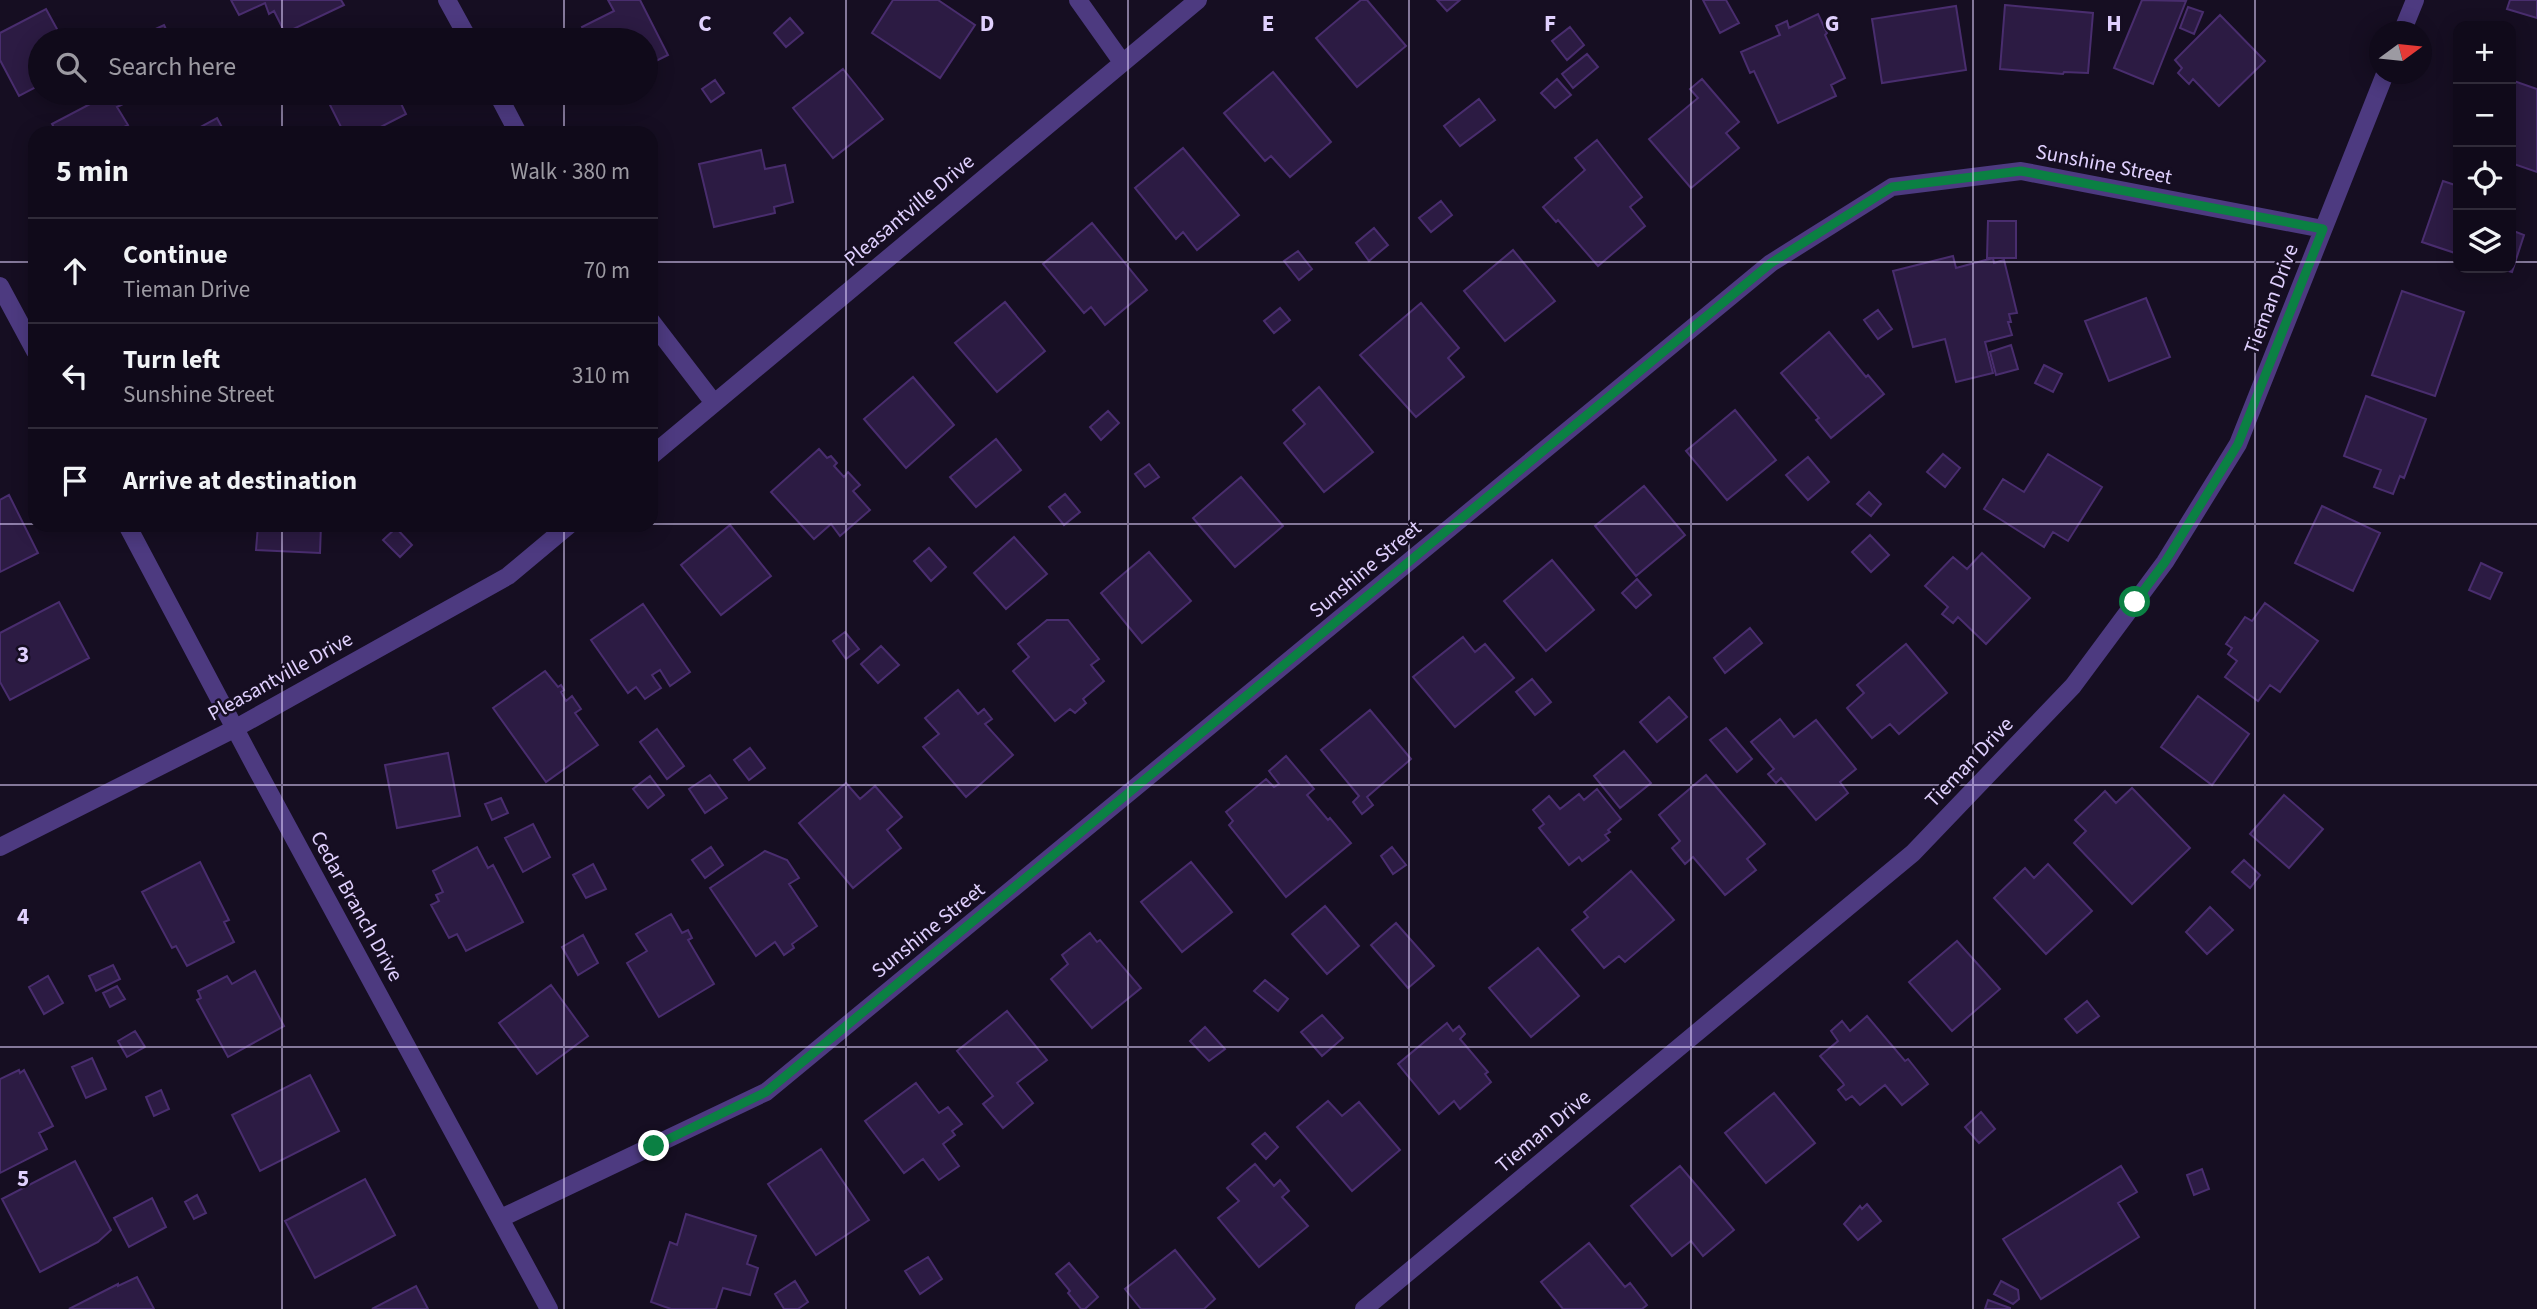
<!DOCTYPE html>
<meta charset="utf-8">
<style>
body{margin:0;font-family:"Source Sans 3",sans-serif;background:#1e1827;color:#f1f3f6}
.controls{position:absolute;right:21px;top:21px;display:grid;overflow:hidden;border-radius:14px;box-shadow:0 4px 18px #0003}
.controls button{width:63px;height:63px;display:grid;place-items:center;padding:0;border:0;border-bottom:2px solid #302b39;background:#100a1a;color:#f1f3f6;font:35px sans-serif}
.compass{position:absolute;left:2369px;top:21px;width:63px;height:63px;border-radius:50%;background:#100a1a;box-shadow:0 4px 18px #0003;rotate:75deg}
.stop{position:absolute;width:21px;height:21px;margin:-16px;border:5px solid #0b8043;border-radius:50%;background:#fff}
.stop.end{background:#0b8043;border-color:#fff;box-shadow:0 2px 7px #0008}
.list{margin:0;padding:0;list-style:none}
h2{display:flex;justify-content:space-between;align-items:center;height:91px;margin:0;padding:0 28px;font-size:30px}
h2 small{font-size:23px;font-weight:400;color:#9c9aa2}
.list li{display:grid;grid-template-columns:46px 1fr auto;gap:21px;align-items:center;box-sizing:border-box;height:105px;padding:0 28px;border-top:2px solid #302b39}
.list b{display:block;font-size:26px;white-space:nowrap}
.list p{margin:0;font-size:23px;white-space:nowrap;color:#9c9aa2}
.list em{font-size:23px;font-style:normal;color:#9c9aa2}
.icon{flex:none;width:38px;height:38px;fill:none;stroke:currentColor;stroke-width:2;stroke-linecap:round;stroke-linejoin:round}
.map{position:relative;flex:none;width:2537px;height:1309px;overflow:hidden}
.search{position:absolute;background:#100a1a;box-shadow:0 4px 18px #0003;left:28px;top:28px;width:630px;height:77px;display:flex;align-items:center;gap:18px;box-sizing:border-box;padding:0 24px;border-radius:38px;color:#9c9aa2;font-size:26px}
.panel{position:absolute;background:#100a1a;box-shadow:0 4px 18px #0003;left:28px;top:126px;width:630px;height:406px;border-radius:21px}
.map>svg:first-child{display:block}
.building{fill:#2c1b43;stroke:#492d6e;stroke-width:2}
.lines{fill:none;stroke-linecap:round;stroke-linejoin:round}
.minor{stroke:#4d3a80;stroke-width:18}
.route{stroke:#0b8043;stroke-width:9}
.grid{fill:none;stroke:#e0d0fe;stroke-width:2;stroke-opacity:0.55}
.labels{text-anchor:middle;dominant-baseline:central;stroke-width:5;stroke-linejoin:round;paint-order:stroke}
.street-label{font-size:21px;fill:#e0d0fe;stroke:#160e22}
.grid-label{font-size:23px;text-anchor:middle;font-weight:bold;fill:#e0d0fe;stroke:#160e22;stroke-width:5;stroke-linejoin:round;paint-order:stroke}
</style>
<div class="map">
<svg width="2537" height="1309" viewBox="0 0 2537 1309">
<rect width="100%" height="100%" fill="#160e22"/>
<!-- building -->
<path class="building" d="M 231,0 L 341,0 L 344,5 L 285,33 L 274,11 L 269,14 L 265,3 L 239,15 Z
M 608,0 L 640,0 L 668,55 L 646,66 L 646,40 L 589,40 L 582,27 L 614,11 Z
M 893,0 L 938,0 L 975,25 L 940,78 L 872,33 Z
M 1361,0 L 1367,0 L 1406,46 L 1357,87 L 1316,38 Z
M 1437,0 L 1460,0 L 1447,11 Z
M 1703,0 L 1726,0 L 1739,23 L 1720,33 Z
M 2142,0 L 2186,1 L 2153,84 L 2114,68 Z
M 2510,0 L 2537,0 L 2537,18 L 2507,9 Z
M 2005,5 L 2093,13 L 2088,73 L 2064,72 L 2063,74 L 2000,69 Z
M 1956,6 L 1966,70 L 1882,83 L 1872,19 Z
M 2188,7 L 2203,12 L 2194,34 L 2180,28 Z
M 46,9 L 63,40 L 40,40 L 40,85 L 19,96 L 0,60 L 0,33 Z
M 1818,14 L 1827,33 L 1825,35 L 1845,78 L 1831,85 L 1836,96 L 1778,123 L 1754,71 L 1750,73 L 1741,52 L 1780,35 L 1776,26 L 1787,21 L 1789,28 Z
M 2220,15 L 2265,61 L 2219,106 L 2193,79 L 2189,84 L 2178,73 L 2182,68 L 2175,60 Z
M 790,18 L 803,33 L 786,47 L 774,33 Z
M 164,25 L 171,40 L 153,40 L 149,32 Z
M 1570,27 L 1584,45 L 1567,60 L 1552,41 Z
M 1587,54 L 1598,67 L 1573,88 L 1562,74 Z
M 843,69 L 883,119 L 833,158 L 793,108 Z
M 1273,72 L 1331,142 L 1290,177 L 1271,156 L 1265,161 L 1224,113 Z
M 1557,79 L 1571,95 L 1555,108 L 1541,93 Z
M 1702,79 L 1739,122 L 1726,133 L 1739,148 L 1691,188 L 1649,139 L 1698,98 L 1690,89 Z
M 715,80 L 724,93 L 711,102 L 702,89 Z
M 2511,80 L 2537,89 L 2537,172 L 2511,163 Z
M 111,93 L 117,93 L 123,104 L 117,107 L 128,125 L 113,133 L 63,133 L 61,128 L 56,131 L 52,124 Z
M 324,93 L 396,93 L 406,114 L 369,133 L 344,133 Z
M 1479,99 L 1495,120 L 1460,146 L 1444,126 Z
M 217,118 L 225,133 L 191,133 L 191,132 Z
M 1597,140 L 1642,197 L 1630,207 L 1645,226 L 1598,266 L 1558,220 L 1556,222 L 1543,207 L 1585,170 L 1575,158 Z
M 1183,148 L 1239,215 L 1197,250 L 1183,232 L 1176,239 L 1135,188 Z
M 761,150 L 765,169 L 785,165 L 793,202 L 774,207 L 775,213 L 714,227 L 699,164 Z
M 2443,181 L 2458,186 L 2458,254 L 2422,242 Z
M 1441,201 L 1452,215 L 1431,232 L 1419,218 Z
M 1988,221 L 2016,221 L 2016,258 L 1987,258 Z
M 1092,223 L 1147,290 L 1105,325 L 1091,307 L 1084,313 L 1043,264 Z
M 1374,228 L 1388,245 L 1369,261 L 1356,243 Z
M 2511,230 L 2524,235 L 2512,272 L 2498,268 L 2511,268 Z
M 1513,250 L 1555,301 L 1505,341 L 1464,291 Z
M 1298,251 L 1312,269 L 1299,280 L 1284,261 Z
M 1953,256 L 1956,268 L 1993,258 L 1994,263 L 2004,260 L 2017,313 L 2009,314 L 2011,322 L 2008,322 L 2012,335 L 1985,342 L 1993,373 L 1956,382 L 1945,339 L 1913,347 L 1893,271 Z
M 2402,291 L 2464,312 L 2435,396 L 2372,375 Z
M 2146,298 L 2170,357 L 2109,381 L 2085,321 Z
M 1005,302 L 1045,351 L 997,392 L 955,343 Z
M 1421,303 L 1459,348 L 1448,358 L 1464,377 L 1416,417 L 1360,355 Z
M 1280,308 L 1290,320 L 1274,333 L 1264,321 Z
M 1878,310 L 1892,329 L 1878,339 L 1864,320 Z
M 1829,332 L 1866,377 L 1868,375 L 1884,394 L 1831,438 L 1816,420 L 1819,418 L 1781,373 Z
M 2011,345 L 2018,369 L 1996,375 L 1990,352 Z
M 2044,365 L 2062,374 L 2053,392 L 2035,383 Z
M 913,377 L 954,425 L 906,468 L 864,419 Z
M 1319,387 L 1373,452 L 1324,492 L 1284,443 L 1305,424 L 1293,410 Z
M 2366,396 L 2426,419 L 2404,478 L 2400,476 L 2393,494 L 2374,487 L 2381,470 L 2344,456 Z
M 1735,410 L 1776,460 L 1727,500 L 1686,451 Z
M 1108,411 L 1119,423 L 1101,440 L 1090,427 Z
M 996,439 L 1021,470 L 976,507 L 950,477 Z
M 819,449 L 827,458 L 831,456 L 837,463 L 834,466 L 844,477 L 848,472 L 860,485 L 853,491 L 870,510 L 840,536 L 831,524 L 814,539 L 771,492 Z
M 1943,454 L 1960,468 L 1945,487 L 1927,472 Z
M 2048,454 L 2102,487 L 2068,541 L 2053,532 L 2044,547 L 1984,509 L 2003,479 L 2024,492 Z
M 1808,457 L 1829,482 L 1808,500 L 1786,475 Z
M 1149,464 L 1159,477 L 1145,487 L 1135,474 Z
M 1241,477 L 1283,526 L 1235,567 L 1193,518 Z
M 1644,486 L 1685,535 L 1636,576 L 1595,526 Z
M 1869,492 L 1881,504 L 1871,516 L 1857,504 Z
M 1065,494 L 1080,512 L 1064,525 L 1049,507 Z
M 9,495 L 38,553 L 0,572 L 0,500 Z
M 2322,506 L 2380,533 L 2353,591 L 2295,563 Z
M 258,525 L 321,525 L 320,553 L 256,550 Z
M 730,525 L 771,576 L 721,615 L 681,565 Z
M 396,528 L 412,545 L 400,557 L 383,540 Z
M 1870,535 L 1889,555 L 1871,572 L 1852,552 Z
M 1014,537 L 1047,574 L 1006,609 L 974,573 Z
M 929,548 L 946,567 L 931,581 L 914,561 Z
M 1149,552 L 1191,601 L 1142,643 L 1101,593 Z
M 1982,553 L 2030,598 L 1986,644 L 1958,617 L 1953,623 L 1942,614 L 1948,607 L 1925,586 L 1953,557 L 1967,569 Z
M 1552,560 L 1594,610 L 1546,651 L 1504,601 Z
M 2481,563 L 2502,573 L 2490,599 L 2469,590 Z
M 1637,579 L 1651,595 L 1636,608 L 1622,593 Z
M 59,602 L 89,658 L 10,700 L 0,682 L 0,633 Z
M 2265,603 L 2318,641 L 2280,692 L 2270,685 L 2258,701 L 2225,677 L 2237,661 L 2228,654 L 2232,648 L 2226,644 L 2245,617 L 2252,621 Z
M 643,604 L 690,672 L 670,686 L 660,670 L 652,675 L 661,688 L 645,699 L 636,687 L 628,693 L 591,640 Z
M 1047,620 L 1068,620 L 1099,659 L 1091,665 L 1104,681 L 1083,699 L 1086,703 L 1075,713 L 1070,709 L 1055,721 L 1013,671 L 1029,657 L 1018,644 Z
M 1750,628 L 1762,643 L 1725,673 L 1714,658 Z
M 845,632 L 859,649 L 846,659 L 833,641 Z
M 1463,637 L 1475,652 L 1485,644 L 1514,678 L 1455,727 L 1413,677 Z
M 1906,644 L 1947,693 L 1899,734 L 1890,724 L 1872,738 L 1847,708 L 1864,693 L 1857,685 Z
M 881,646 L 899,665 L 878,683 L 861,664 Z
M 545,671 L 558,687 L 561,685 L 564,690 L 561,692 L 566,701 L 572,696 L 581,709 L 575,713 L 598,745 L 546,782 L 493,708 Z
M 1532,679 L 1551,702 L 1535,715 L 1516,692 Z
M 958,690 L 978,714 L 984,709 L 992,719 L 985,724 L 1013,755 L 966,797 L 923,747 L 939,734 L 925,718 Z
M 2198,696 L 2249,734 L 2212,785 L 2161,747 Z
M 1669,697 L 1687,717 L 1657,742 L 1640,722 Z
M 1370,710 L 1411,759 L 1367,797 L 1373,805 L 1362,814 L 1353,802 L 1359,796 L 1321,750 Z
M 1780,719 L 1794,737 L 1816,720 L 1856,769 L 1840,782 L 1848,793 L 1816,820 L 1781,778 L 1776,783 L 1768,774 L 1774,769 L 1751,742 Z
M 1726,728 L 1752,759 L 1737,772 L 1710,740 Z
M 657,729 L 684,766 L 667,779 L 640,742 Z
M 750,748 L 765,768 L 749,780 L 734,760 Z
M 1624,751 L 1651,783 L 1620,808 L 1594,776 Z
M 448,753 L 460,816 L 397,828 L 385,765 Z
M 1286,756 L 1314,789 L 1307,795 L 1328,820 L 1330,818 L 1351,843 L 1286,897 L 1229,825 L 1233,821 L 1226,812 L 1266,779 L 1274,787 L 1279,784 L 1269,771 Z
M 710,775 L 727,798 L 705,813 L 689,789 Z
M 1706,775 L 1765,844 L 1747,859 L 1756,870 L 1725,895 L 1693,857 L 1685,864 L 1672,848 L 1680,841 L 1659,815 Z
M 650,776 L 664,795 L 648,808 L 633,789 Z
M 846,783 L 860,799 L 875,786 L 902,817 L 887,830 L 901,848 L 853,888 L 799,823 Z
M 2132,788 L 2190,848 L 2132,904 L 2074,843 L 2086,831 L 2075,820 L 2099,797 L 2105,791 L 2116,803 Z
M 1597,789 L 1621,819 L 1608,830 L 1610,832 L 1605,835 L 1609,840 L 1582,861 L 1579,857 L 1569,865 L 1539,828 L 1544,824 L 1533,810 L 1549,796 L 1560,809 L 1579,794 L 1584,800 Z
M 2284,795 L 2323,829 L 2289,868 L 2250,834 Z
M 501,798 L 508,813 L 492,820 L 485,804 Z
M 533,824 L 550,857 L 523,872 L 505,838 Z
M 477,847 L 488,868 L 493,865 L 523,922 L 466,951 L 457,934 L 449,938 L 431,905 L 439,901 L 436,895 L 443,892 L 433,871 Z
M 711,847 L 723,865 L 705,878 L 692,860 Z
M 1392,847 L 1406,865 L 1393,874 L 1381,856 Z
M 765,851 L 787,860 L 799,878 L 789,884 L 817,926 L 792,944 L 794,948 L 784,955 L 775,942 L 756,956 L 710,888 Z
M 2244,860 L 2260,875 L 2250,888 L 2232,872 Z
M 200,862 L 229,920 L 224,922 L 234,942 L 187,966 L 176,946 L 172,948 L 142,892 Z
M 1191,862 L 1232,912 L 1182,952 L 1141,902 Z
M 593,864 L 606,889 L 586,898 L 573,875 Z
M 2048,864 L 2092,911 L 2046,954 L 1994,898 L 2025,868 L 2034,878 Z
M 1631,871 L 1674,920 L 1625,962 L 1619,956 L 1604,968 L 1572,930 L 1588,917 L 1584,912 Z
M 1325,906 L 1359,946 L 1327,974 L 1292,934 Z
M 2210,907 L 2233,930 L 2207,954 L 2186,932 Z
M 671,914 L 682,933 L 688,930 L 692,938 L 688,940 L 714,984 L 659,1017 L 627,963 L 647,951 L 636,934 Z
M 1396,923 L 1434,966 L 1408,988 L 1371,945 Z
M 1090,933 L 1097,942 L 1100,940 L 1141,988 L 1092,1028 L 1051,979 L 1068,964 L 1062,955 Z
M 583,935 L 598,963 L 578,975 L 562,947 Z
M 1957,941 L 2000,989 L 1952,1031 L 1909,982 Z
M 1538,948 L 1579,996 L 1531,1037 L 1489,988 Z
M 113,965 L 120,979 L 96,991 L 89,976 Z
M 255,971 L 284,1026 L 228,1057 L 197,1000 L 201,998 L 198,991 L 227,976 L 232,984 Z
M 48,976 L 63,1003 L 44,1014 L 29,987 Z
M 1265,980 L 1288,999 L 1278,1011 L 1254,991 Z
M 551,985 L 588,1036 L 537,1074 L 499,1023 Z
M 117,986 L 125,999 L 110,1007 L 103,993 Z
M 2087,1001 L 2099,1016 L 2077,1033 L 2065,1019 Z
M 1007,1011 L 1047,1060 L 1017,1083 L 1033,1103 L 1003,1128 L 983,1104 L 993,1096 L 957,1051 Z
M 1322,1015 L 1343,1038 L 1322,1056 L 1301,1032 Z
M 1867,1016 L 1905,1061 L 1908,1059 L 1928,1084 L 1902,1105 L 1885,1085 L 1860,1105 L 1852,1096 L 1846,1100 L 1838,1090 L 1844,1085 L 1843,1083 L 1820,1056 L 1838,1041 L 1831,1031 L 1842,1021 L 1850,1031 Z
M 1447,1023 L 1453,1031 L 1459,1026 L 1465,1034 L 1460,1039 L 1488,1072 L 1485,1074 L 1491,1082 L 1460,1109 L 1454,1101 L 1439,1114 L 1398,1064 Z
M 1205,1027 L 1225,1049 L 1209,1061 L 1190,1041 Z
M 135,1031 L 145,1047 L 127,1057 L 118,1041 Z
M 92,1058 L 106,1089 L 86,1098 L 72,1067 Z
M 19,1070 L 20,1073 L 24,1070 L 53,1126 L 39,1133 L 47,1149 L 0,1173 L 0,1079 Z
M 310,1075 L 339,1131 L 260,1171 L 232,1115 Z
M 916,1083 L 939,1113 L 948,1107 L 962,1124 L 952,1131 L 955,1135 L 943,1144 L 959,1166 L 939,1180 L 923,1159 L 904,1173 L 865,1121 Z
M 161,1090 L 169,1109 L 154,1116 L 146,1097 Z
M 1774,1093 L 1815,1143 L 1766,1183 L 1725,1133 Z
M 1328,1101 L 1342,1116 L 1359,1102 L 1400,1150 L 1352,1191 L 1297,1127 Z
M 1981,1112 L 1995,1129 L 1979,1143 L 1965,1127 Z
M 1265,1133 L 1278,1147 L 1266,1159 L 1252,1144 Z
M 821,1149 L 869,1220 L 816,1255 L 768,1184 Z
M 75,1161 L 111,1230 L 98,1242 L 40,1272 L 2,1199 Z
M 1255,1164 L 1274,1186 L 1280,1180 L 1289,1191 L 1282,1197 L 1308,1226 L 1259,1267 L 1218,1218 L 1239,1201 L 1227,1188 Z
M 1680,1166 L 1734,1230 L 1703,1256 L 1691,1241 L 1672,1256 L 1631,1206 Z
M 2121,1166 L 2137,1192 L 2118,1203 L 2139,1237 L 2041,1299 L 2003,1239 Z
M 2202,1169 L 2209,1189 L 2194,1195 L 2187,1175 Z
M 365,1179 L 395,1235 L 315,1278 L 285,1221 Z
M 197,1195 L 206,1213 L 194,1219 L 185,1202 Z
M 152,1198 L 166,1227 L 129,1247 L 114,1218 Z
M 1867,1204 L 1881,1221 L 1858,1240 L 1844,1224 L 1860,1206 L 1862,1209 Z
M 686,1214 L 756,1236 L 747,1264 L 758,1268 L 750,1295 L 723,1288 L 716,1309 L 671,1309 L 651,1302 L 670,1242 L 677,1245 Z
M 1589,1243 L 1625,1287 L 1630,1283 L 1647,1305 L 1642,1309 L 1563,1309 L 1541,1282 Z
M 1175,1250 L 1215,1299 L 1204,1309 L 1141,1309 L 1125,1289 Z
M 928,1257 L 942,1279 L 920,1294 L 905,1271 Z
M 1069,1263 L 1098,1297 L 1085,1309 L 1081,1309 L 1068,1293 L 1070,1291 L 1056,1274 Z
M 137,1277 L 154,1309 L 69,1309 L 118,1284 L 118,1286 Z
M 795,1281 L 808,1302 L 798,1309 L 784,1309 L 775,1294 Z
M 2001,1281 L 2018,1290 L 2019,1299 L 2013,1304 L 1994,1294 Z
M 416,1286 L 428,1309 L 372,1309 Z
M 1988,1300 L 2010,1308 L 2010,1309 L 1985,1309 Z"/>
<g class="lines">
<!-- minor -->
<path class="minor" d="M 447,0 L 469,40
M 1078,0 L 1122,62
M 2402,32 L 2415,0
M 497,93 L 518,133
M 0,286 L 35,351
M 651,321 L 714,403
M 651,456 L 1198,0
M 127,525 L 257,770 L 549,1309
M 0,847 L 234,729 L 508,576 L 569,525
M 501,1218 L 766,1092 L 1771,263 L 1892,187 L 2021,171 L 2323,229
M 1364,1309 L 1913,853 L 2073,686 L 2165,562 L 2238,444 L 2385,74"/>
</g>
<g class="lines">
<!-- route -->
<path class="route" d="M 654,1146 L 766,1092 L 1771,263 L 1892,187 L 2021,171 L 2323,229 L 2238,444 L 2165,562 L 2135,602"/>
</g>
<!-- grid -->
<path class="grid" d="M 282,0 L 282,40M 564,0 L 564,40M 846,0 L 846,1309M 1128,0 L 1128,1309M 1409,0 L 1409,1309M 1691,0 L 1691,1309M 1973,0 L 1973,1309M 2255,0 L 2255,1309M 282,93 L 282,133M 564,93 L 564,133M 0,262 L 35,262M 651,262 L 2458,262M 2511,262 L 2537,262M 0,524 L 35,524M 651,524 L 2537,524M 282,525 L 282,1309M 564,525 L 564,1309M 0,785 L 2537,785M 0,1047 L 2537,1047"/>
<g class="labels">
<!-- street labels -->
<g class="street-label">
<text transform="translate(2104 164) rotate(11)">Sunshine Street</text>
<text transform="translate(909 210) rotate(-40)">Pleasantville Drive</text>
<text transform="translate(2271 299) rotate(-69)">Tieman Drive</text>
<text transform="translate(1365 569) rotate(-40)">Sunshine Street</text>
<text transform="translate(280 676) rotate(-29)">Pleasantville Drive</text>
<text transform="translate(1969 762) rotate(-46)">Tieman Drive</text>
<text transform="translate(357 906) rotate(61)">Cedar Branch Drive</text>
<text transform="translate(928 930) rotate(-39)">Sunshine Street</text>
<text transform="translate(1543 1131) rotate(-40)">Tieman Drive</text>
</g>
</g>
<g class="grid-label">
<text x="705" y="31">C</text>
<text x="987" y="31">D</text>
<text x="1268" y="31">E</text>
<text x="1550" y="31">F</text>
<text x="1832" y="31">G</text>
<text x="2114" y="31">H</text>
<text x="23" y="662">3</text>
<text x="23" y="924">4</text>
<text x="23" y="1186">5</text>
</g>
</svg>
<div class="controls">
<button>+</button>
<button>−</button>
<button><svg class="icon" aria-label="locate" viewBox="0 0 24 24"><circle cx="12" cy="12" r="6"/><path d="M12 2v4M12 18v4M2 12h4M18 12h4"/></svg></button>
<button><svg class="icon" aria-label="layers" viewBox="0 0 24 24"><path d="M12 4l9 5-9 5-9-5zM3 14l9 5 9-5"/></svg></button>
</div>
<svg class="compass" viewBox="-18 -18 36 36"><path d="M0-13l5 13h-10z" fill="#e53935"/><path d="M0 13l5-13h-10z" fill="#9c9aa2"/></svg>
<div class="stop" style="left:2135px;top:602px"></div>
<div class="stop end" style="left:654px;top:1146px"></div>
<div class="search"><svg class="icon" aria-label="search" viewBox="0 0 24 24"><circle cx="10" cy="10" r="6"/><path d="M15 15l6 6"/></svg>Search here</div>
<section class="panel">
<h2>5 min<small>Walk · 380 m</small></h2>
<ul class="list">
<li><svg class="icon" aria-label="ahead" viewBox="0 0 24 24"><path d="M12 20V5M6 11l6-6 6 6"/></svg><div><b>Continue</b><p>Tieman Drive</p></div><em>70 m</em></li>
<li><svg class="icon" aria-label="left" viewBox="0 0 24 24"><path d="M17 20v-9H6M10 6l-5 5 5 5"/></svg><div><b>Turn left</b><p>Sunshine Street</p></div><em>310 m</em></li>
<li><svg class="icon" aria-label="arrive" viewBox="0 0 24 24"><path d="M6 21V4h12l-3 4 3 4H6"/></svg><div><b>Arrive at destination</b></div></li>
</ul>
</section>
</div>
